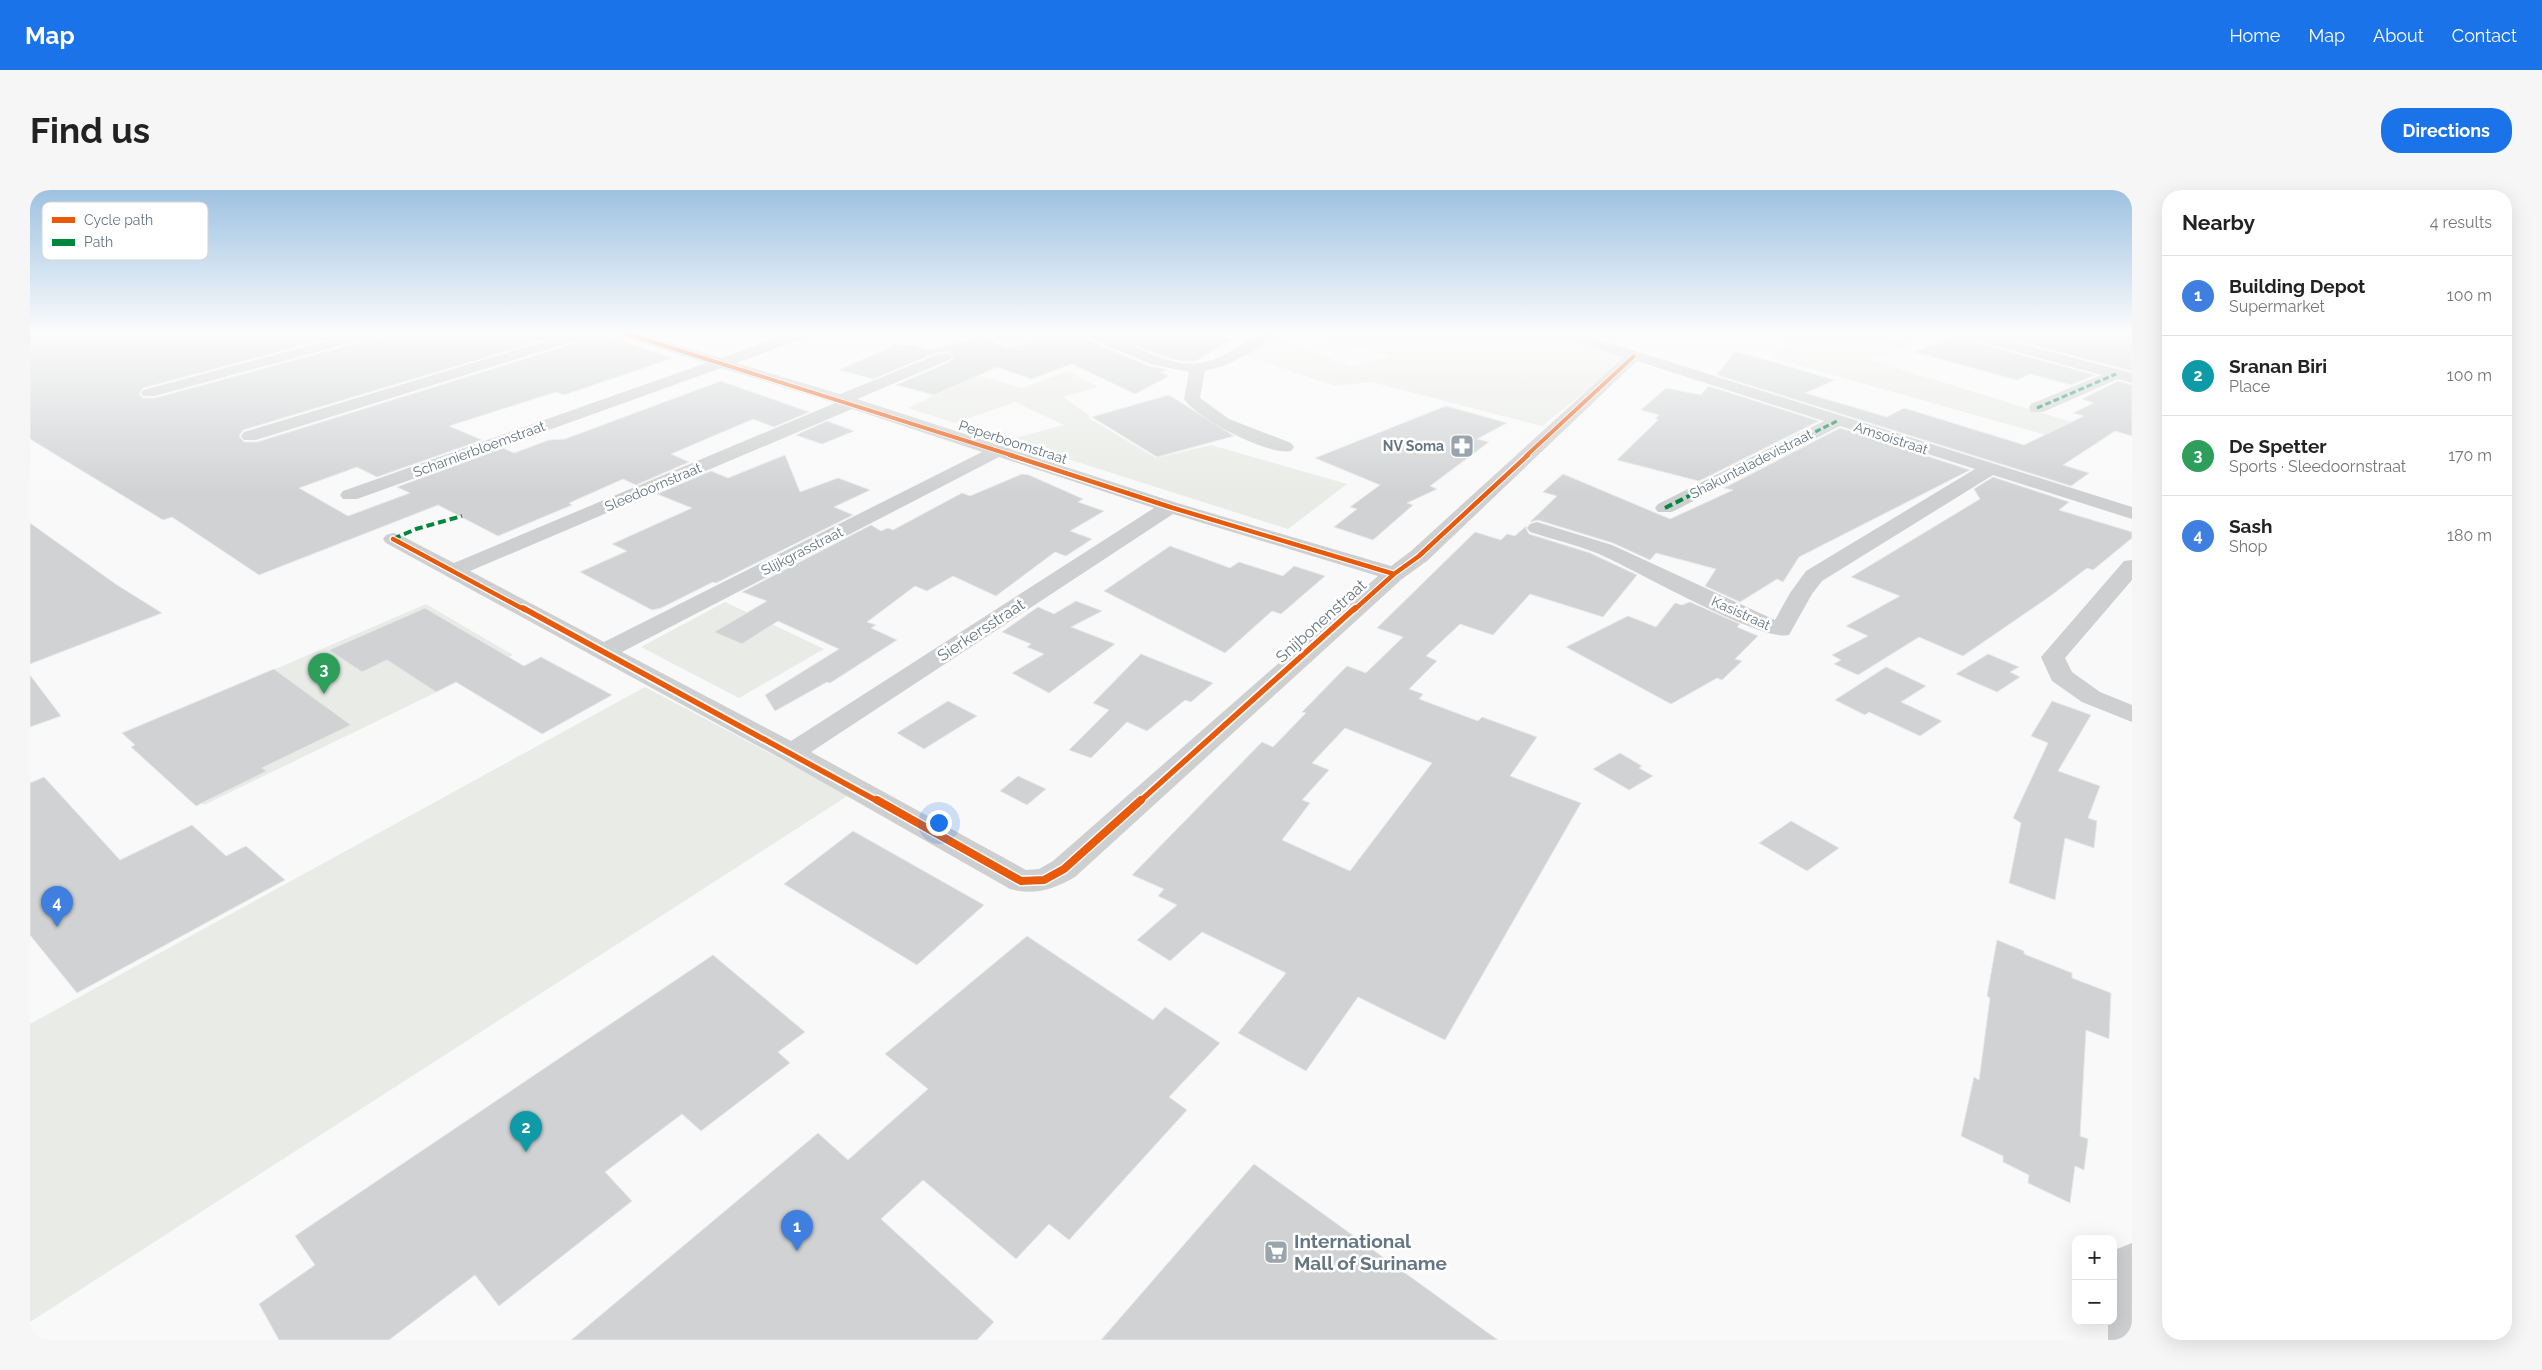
<!DOCTYPE html>
<meta charset="utf-8">
<style>
body{margin:0;font-family:Raleway,sans-serif;background:#f6f6f6;color:#222}
.controls{position:absolute;right:15px;bottom:15px;display:grid;overflow:hidden;border-radius:10px;box-shadow:0 5px 20px #0002}
.controls button{width:45px;height:45px;display:grid;place-items:center;padding:0;border:0;border-bottom:1px solid #e0e0e0;background:#fff;color:#222;font:25px sans-serif}
.you{position:absolute;left:908px;top:632px;width:18px;height:18px;margin:-12px;border:4px solid #fff;border-radius:50%;background:#1a73e8;box-shadow:0 0 0 8px #1a73e833}
.badge{display:grid;place-items:center;width:32px;height:32px;border-radius:50%;background:#1a73e8;color:#fff;font-size:16px;font-weight:700}
.pin{position:absolute;translate:-50% -41px;filter:drop-shadow(0 1px 2px #0008)}
.pin::after{content:'';position:absolute;top:26px;width:18px;height:15px;background:inherit;clip-path:polygon(0 0,100% 0,50% 100%)}
.list{margin:0;padding:0;list-style:none}
h2{display:flex;justify-content:space-between;align-items:center;height:65px;margin:0;padding:0 20px;font-size:21px}
h2 small{font-size:16px;font-weight:400;color:#767676}
.list li{display:grid;grid-template-columns:32px 1fr auto;gap:15px;align-items:center;box-sizing:border-box;height:80px;padding:0 20px;border-top:1px solid #e0e0e0}
.list b{display:block;font-size:19px;white-space:nowrap}
.list p{margin:0;font-size:16px;white-space:nowrap;color:#767676}
.list em{font-size:16px;font-style:normal;color:#767676}
.map{position:relative;flex:none;width:2102px;height:1150px;overflow:hidden;border-radius:20px}
header{display:flex;align-items:center;gap:30px;box-sizing:border-box;height:70px;padding:0 25px;background:#1a73e8;color:#fff}
header strong{font-size:24px}
nav{display:flex;gap:28px;margin-inline-start:auto;font-size:18px}
.intro{display:flex;align-items:center;justify-content:space-between;box-sizing:border-box;height:120px;padding:0 30px}
h1{margin:0;font-size:35px}
.button{padding:12px 22px;border-radius:20px;background:#1a73e8;color:#fff;font-size:18px;font-weight:700}
main{display:flex;gap:30px;padding:0 30px}
aside{flex:1;background:#fff;border-radius:20px;box-shadow:0 5px 20px #0002}
.map>svg:first-child{display:block}
.green{fill:#e8ebe6}
.building{fill:#d0d2d3;stroke:#e8e8e8;fill-rule:evenodd}
.lines{fill:none;stroke-linecap:round;stroke-linejoin:round}
.minor{fill:#cecfd0;fill-rule:evenodd}
.quiet-far1{stroke:#00873e;stroke-width:3;stroke-dasharray:6 3;stroke-linecap:butt}
.quiet{stroke:#00873e;stroke-width:4;stroke-dasharray:8 4;stroke-linecap:butt}
.cycleway-far3-casing{stroke:#fff;stroke-width:5.5}
.cycleway-far2-casing{stroke:#fff;stroke-width:7}
.cycleway-far1-casing{stroke:#fff;stroke-width:9}
.cycleway-casing{stroke:#fff;stroke-width:11}
.cycleway-far3{stroke:#e8590c;stroke-width:4}
.cycleway-far2{stroke:#e8590c;stroke-width:4.5}
.cycleway-far1{stroke:#e8590c;stroke-width:5.5}
.cycleway{stroke:#e8590c;stroke-width:8}
.labels{text-anchor:middle;dominant-baseline:central;stroke-width:5;stroke-linejoin:round;paint-order:stroke}
.far-street-label{font-size:14px;fill:#657683;stroke:#fff}
.far-poi-label{font-size:14px;font-weight:bold;fill:#657683;stroke:#fff;text-anchor:end}
.street-label{font-size:16px;fill:#657683;stroke:#fff}
.near-poi-label{font-size:19px;font-weight:bold;fill:#657683;stroke:#fff;text-anchor:start}
.key{fill:#fff;stroke:#d1d6da;stroke-width:1}
.key-label{font-size:14px;fill:#657683}
</style>
<header>
<strong>Map</strong>
<nav><a>Home</a><a>Map</a><a>About</a><a>Contact</a></nav>
</header>
<div class="intro"><h1>Find us</h1><a class="button">Directions</a></div>
<main>
<div class="map">
<svg width="2102" height="1150" viewBox="0 0 2102 1150">
<rect width="100%" height="100%" fill="#f9f9f9"/>
<!-- green -->
<path class="green" d="M 964,143 L 1031,143 L 983,155 L 959,144 Z
M 1282,143 L 1341,143 L 1359,147 L 1372,143 L 1529,143 L 1588,162 L 1596,169 L 1512,236 L 1341,192 L 1305,196 L 1213,165 L 1245,147 L 1322,177 L 1360,166 Z
M 1733,143 L 1840,143 L 1883,154 L 1841,170 L 2051,235 L 2027,248 L 1742,168 L 1762,150 Z
M 1037,181 L 1068,197 L 1033,207 L 1059,225 L 1059,228 L 1126,268 L 1181,255 L 1317,294 L 1258,339 L 978,250 L 1034,235 L 985,212 L 925,233 L 878,218 L 947,185 L 992,198 Z
M 695,412 L 794,459 L 709,508 L 611,457 Z
M 396,414 L 483,465 L 174,615 L 95,544 Z
M 615,497 L 819,605 L 0,1132 L 0,834 Z"/>
<!-- building -->
<path class="building" d="M 25,143 L 320,143 L 113,198 L 109,204 L 113,208 L 125,208 L 327,153 L 379,143 L 397,144 L 433,143 L 442,146 L 455,143 L 472,145 L 480,143 L 537,143 L 213,240 L 209,246 L 214,252 L 227,252 L 562,148 L 565,143 L 643,168 L 534,205 L 526,202 L 419,236 L 452,250 L 347,287 L 327,277 L 269,298 L 318,326 L 380,303 L 367,297 L 473,258 L 484,263 L 519,250 L 535,249 L 691,191 L 779,222 L 744,237 L 723,229 L 641,264 L 659,272 L 606,295 L 593,289 L 539,313 L 542,315 L 468,346 L 408,315 L 229,385 L 142,327 L 133,330 L 0,249 L 0,148 Z
M 1035,143 L 1050,143 L 1053,148 L 1119,176 L 1138,180 L 1130,182 L 1139,186 L 1105,204 L 1042,174 L 1001,189 L 967,177 L 904,205 L 866,195 L 920,172 L 924,167 L 919,162 L 908,162 L 843,189 L 809,180 L 867,154 L 876,156 L 881,155 L 899,160 L 951,147 L 977,158 Z
M 1072,143 L 1171,143 L 1201,150 L 1166,171 L 1153,171 L 1138,168 Z
M 1956,143 L 2102,143 L 2102,181 Z
M 1928,147 L 1930,148 L 2065,185 L 2041,195 L 2000,184 L 1987,190 L 1884,162 Z
M 1705,161 L 1805,190 L 1775,203 L 1857,227 L 1874,218 L 1994,255 L 2054,226 L 2043,223 L 2064,213 L 2052,209 L 2088,191 L 2102,195 L 2102,246 L 2085,241 L 2033,275 L 2059,283 L 2041,296 L 1687,185 Z
M 1678,196 L 1789,231 L 1669,291 L 1587,270 L 1628,230 L 1625,229 L 1629,225 L 1611,220 L 1636,198 L 1671,205 Z
M 1139,205 L 1204,246 L 1127,267 L 1062,227 Z
M 1416,216 L 1477,233 L 1447,249 L 1459,252 L 1400,296 L 1407,299 L 1377,313 L 1383,315 L 1343,350 L 1304,337 L 1327,319 L 1320,317 L 1350,295 L 1285,268 Z
M 797,231 L 824,241 L 792,254 L 766,245 Z
M 1810,238 L 1940,280 L 1769,367 L 1753,392 L 1747,389 L 1710,412 L 1675,396 L 1686,379 L 1626,363 L 1620,370 L 1583,353 L 1508,330 L 1500,332 L 1527,306 L 1513,302 L 1533,284 L 1640,329 L 1703,300 L 1694,298 Z
M 755,265 L 770,302 L 808,288 L 840,300 L 804,317 L 823,325 L 686,393 L 683,392 L 631,418 L 622,420 L 550,382 L 597,361 L 582,354 L 662,318 L 627,304 L 681,281 L 698,288 Z
M 992,284 L 999,285 L 1053,309 L 1048,312 L 1074,321 L 1040,341 L 1062,349 L 1036,366 L 1025,362 L 966,406 L 923,386 L 897,401 L 885,396 L 837,432 L 846,435 L 841,438 L 867,450 L 800,493 L 797,492 L 745,521 L 735,505 L 809,459 L 748,431 L 712,454 L 684,442 L 737,411 L 712,402 L 841,335 L 851,341 L 858,338 L 863,340 L 932,303 L 940,306 Z
M 1963,287 L 2039,312 L 2029,320 L 2102,342 L 2102,348 L 2063,380 L 2057,378 L 2019,407 L 1933,466 L 1889,447 L 1828,485 L 1804,474 L 1811,470 L 1802,465 L 1838,446 L 1816,436 L 1870,406 L 1821,387 L 1950,309 L 1944,299 Z
M 0,333 L 87,395 L 132,423 L 0,474 Z
M 1496,336 L 1496,339 L 1499,344 L 1560,363 L 1607,385 L 1573,427 L 1500,404 L 1463,445 L 1430,434 L 1396,466 L 1407,471 L 1379,499 L 1393,504 L 1389,509 L 1448,531 L 1452,527 L 1507,547 L 1480,586 L 1551,613 L 1415,850 L 1328,807 L 1276,881 L 1208,843 L 1256,783 L 1172,742 L 1140,771 L 1107,750 L 1147,715 L 1128,706 L 1134,699 L 1102,685 L 1232,552 L 1243,557 L 1276,523 L 1272,522 L 1317,476 L 1336,483 L 1373,447 L 1347,438 L 1445,342 L 1471,350 L 1477,344 L 1485,346 ZM 1315,538 L 1402,573 L 1320,681 L 1252,650 L 1280,613 L 1272,610 L 1299,580 L 1282,573 Z
M 1140,356 L 1200,378 L 1209,372 L 1253,386 L 1264,376 L 1295,386 L 1251,424 L 1242,421 L 1195,463 L 1074,401 Z
M 1046,411 L 1072,421 L 1041,437 L 1085,454 L 1019,503 L 982,483 L 1014,464 L 997,457 L 1001,454 L 972,442 L 1008,417 L 1024,424 Z
M 1660,412 L 1710,434 L 1707,437 L 1728,446 L 1705,469 L 1712,471 L 1692,490 L 1687,488 L 1641,514 L 1536,457 L 1598,426 L 1626,437 L 1645,413 L 1652,415 Z
M 395,418 L 494,476 L 511,467 L 582,505 L 512,544 L 426,492 L 406,502 L 357,470 L 332,482 L 299,460 Z
M 1111,464 L 1183,493 L 1161,512 L 1155,510 L 1117,541 L 1097,532 L 1061,568 L 1039,560 L 1079,520 L 1063,513 Z
M 1958,464 L 1989,477 L 1980,482 L 1990,487 L 1967,502 L 1926,484 Z
M 1856,477 L 1896,496 L 1871,512 L 1912,531 L 1890,546 L 1839,522 L 1835,525 L 1805,510 Z
M 244,479 L 321,535 L 232,578 L 237,581 L 166,616 L 101,557 L 105,555 L 92,543 Z
M 0,485 L 31,526 L 0,537 Z
M 918,511 L 947,526 L 894,559 L 867,543 Z
M 2022,511 L 2061,525 L 2028,581 L 2070,596 L 2058,628 L 2067,631 L 2064,658 L 2035,648 L 2025,710 L 1979,693 L 1991,633 L 1983,628 L 2018,553 L 2001,546 Z
M 1590,563 L 1612,576 L 1609,578 L 1623,586 L 1599,600 L 1563,579 Z
M 988,586 L 1016,599 L 997,615 L 970,601 Z
M 14,587 L 90,670 L 162,635 L 196,666 L 216,656 L 255,690 L 47,803 L 0,745 L 0,593 Z
M 1761,631 L 1809,658 L 1777,681 L 1729,653 Z
M 823,641 L 954,715 L 887,775 L 754,694 Z
M 997,746 L 1123,830 L 1135,817 L 1190,853 L 1139,907 L 1157,920 L 1039,1050 L 1019,1034 L 986,1069 L 893,990 L 851,1029 L 964,1132 L 947,1150 L 541,1150 L 788,943 L 818,970 L 898,899 L 855,864 Z
M 1967,750 L 1994,761 L 1994,764 L 2042,783 L 2042,788 L 2081,803 L 2079,849 L 2056,840 L 2050,946 L 2058,949 L 2054,980 L 2045,976 L 2040,1013 L 1998,993 L 1999,985 L 1973,972 L 1973,966 L 1931,946 L 1944,887 L 1949,890 L 1960,808 L 1957,806 Z
M 683,765 L 775,842 L 748,862 L 760,873 L 671,941 L 652,924 L 575,982 L 602,1011 L 469,1116 L 445,1085 L 359,1150 L 249,1150 L 229,1114 L 285,1075 L 265,1046 Z
M 1224,974 L 1468,1150 L 1071,1150 Z"/>
<g class="lines">
<!-- minor -->
<path class="minor" d="M 326,143 L 348,143 L 346,146 L 125,206 L 113,206 L 111,203 L 113,200 Z
M 542,143 L 563,143 L 561,146 L 226,250 L 214,250 L 211,246 L 214,242 Z
M 587,143 L 608,143 L 691,168 L 762,143 L 782,143 L 780,146 L 706,173 L 810,204 L 909,164 L 919,164 L 922,167 L 919,170 L 827,209 L 1147,313 L 1361,376 L 1381,361 L 1594,167 L 1529,146 L 1527,143 L 1548,143 L 2102,317 L 2102,329 L 1963,285 L 1792,391 L 1782,404 L 1759,445 C 1730,452 1604,379 1569,364 C 1547,355 1522,349 1500,342 L 1497,338 L 1500,334 L 1507,332 L 1582,355 L 1745,430 L 1760,403 L 1776,381 L 1945,279 L 1810,236 L 1642,322 L 1628,322 L 1625,318 L 1628,314 L 1794,231 L 1607,171 L 1397,371 L 1372,389 L 1045,687 C 1024,699 1004,706 980,699 L 752,569 L 356,353 L 353,349 L 356,345 L 363,343 L 370,345 L 424,373 L 805,213 L 691,178 L 327,309 L 313,309 L 310,305 L 313,301 L 676,173 L 589,146 ZM 822,219 L 952,262 L 574,452 L 440,381 ZM 969,267 L 1124,318 L 761,551 L 592,462 ZM 1143,324 L 1348,386 L 1023,671 L 1009,679 L 996,680 L 781,562 Z
M 1052,143 C 1092,139 1126,178 1168,173 C 1193,171 1212,151 1234,143 C 1240,141 1247,143 1253,143 L 1251,146 L 1196,175 L 1175,181 L 1170,208 L 1199,229 L 1261,253 L 1264,257 L 1261,261 C 1239,266 1167,229 1154,209 L 1159,182 L 1120,174 L 1054,146 Z
M 1928,143 L 1950,143 L 2102,183 L 2102,193 L 2088,189 L 2013,222 L 2001,222 L 1999,218 L 2001,214 L 2071,185 L 1930,146 Z
M 2102,370 L 2102,390 L 2035,468 L 2042,482 L 2070,502 L 2102,515 L 2102,532 L 2052,512 L 2022,491 L 2011,467 L 2094,371 Z
M 2102,1053 L 2102,1150 L 2078,1150 L 2078,1131 L 2083,1131 L 2083,1067 L 2087,1059 Z"/>
<!-- quiet-far1 -->
<path class="quiet-far1" d="M 2007,218 L 2086,184
M 1737,266 L 1807,231"/>
<!-- quiet -->
<path class="quiet" d="M 1635,318 L 1740,265
M 363,349 L 386,339 L 432,326"/>
<!-- cycleway-far3 casing -->
<g class="cycleway-far3-casing">
<path id="cycleway-far3" d="M 594,143 L 984,266
M 1496,266 L 1604,166"/>
</g>
<!-- cycleway-far2 casing -->
<g class="cycleway-far2-casing">
<path id="cycleway-far2" d="M 980,265 L 1140,317 L 1364,384
M 363,349 L 495,420
M 1324,420 L 1364,384 L 1389,366 L 1498,265"/>
</g>
<!-- cycleway-far1 casing -->
<g class="cycleway-far1-casing">
<path id="cycleway-far1" d="M 493,418 L 849,612
M 1109,612 L 1325,418"/>
</g>
<!-- cycleway casing -->
<g class="cycleway-casing">
<path id="cycleway" d="M 847,610 L 991,691 L 1014,690 L 1034,679 L 1111,610"/>
</g>
<!-- cycleway-far3 -->
<use href="#cycleway-far3" class="cycleway-far3"/>
<!-- cycleway-far2 -->
<use href="#cycleway-far2" class="cycleway-far2"/>
<!-- cycleway-far1 -->
<use href="#cycleway-far1" class="cycleway-far1"/>
<!-- cycleway -->
<use href="#cycleway" class="cycleway"/>
</g>
<!-- sky -->
<linearGradient id="sky" x2="0" y2="1"><stop stop-color="#9dc2e2"/><stop offset="0.47" stop-color="#fcfcfc"/><stop offset="1" stop-color="#fcfcfc" stop-opacity="0"/></linearGradient>
<rect width="2102" height="304" fill="url(#sky)"/>
<!-- icons -->
<defs>
<g id="pharmacy-square" transform="scale(1.25)"><rect x="-9" y="-9" width="18" height="18" rx="4" fill="#99a4ac" stroke="#fff"/><path d="M-2-6h4v4h4v4h-4v4h-4v-4h-4v-4h4Z" fill="#fff"/></g>
<g id="supermarket-square" transform="scale(1.25)"><rect x="-9" y="-9" width="18" height="18" rx="4" fill="#99a4ac" stroke="#fff"/><path d="M-6-5.5h2.5l.6 2H6L4.5 2H-2.5L-4.4-4H-6ZM-1.5 3.2a1.3 1.3 0 1 0 .1 0ZM3 3.2a1.3 1.3 0 1 0 .1 0Z" fill="#fff"/></g>
</defs>
<g fill-rule="evenodd">
<use href="#pharmacy-square" x="1432" y="256"/>
<use href="#supermarket-square" x="1246" y="1062"/>
</g>
<g class="labels">
<!-- far-street labels -->
<g class="far-street-label">
<text transform="translate(1861 248) rotate(18)">Amsoistraat</text>
<text transform="translate(983 252) rotate(18)">Peperboomstraat</text>
<text transform="translate(449 259) rotate(-20)">Scharnierbloemstraat</text>
<text transform="translate(1721 274) rotate(-27)">Shakuntaladevistraat</text>
<text transform="translate(623 297) rotate(-23)">Sleedoornstraat</text>
<text transform="translate(772 361) rotate(-27)">Slijkgrasstraat</text>
<text transform="translate(1711 423) rotate(24)">Kasistraat</text>
</g>
<!-- far-poi labels -->
<g class="far-poi-label">
<text x="1414" y="256">NV Soma</text>
</g>
<!-- street labels -->
<g class="street-label">
<text transform="translate(1291 431) rotate(-42)">Snijbonenstraat</text>
<text transform="translate(951 440) rotate(-33)">Sierkersstraat</text>
</g>
<!-- near-poi labels -->
<g class="near-poi-label">
<text x="1264" y="1051">International<tspan x="1264" dy="22">Mall of Suriname</tspan></text>
</g>
</g>
<!-- legend -->
<rect x="12" y="12" width="166" height="58" rx="8" class="key"/>
<rect x="22" y="27" width="23" height="6" fill="#e8590c"/>
<rect x="22" y="49" width="23" height="7" fill="#00873e"/>
<g class="key-label">
<text x="54" y="35">Cycle path</text>
<text x="54" y="57">Path</text>
</g>
</svg>
<div class="controls">
<button>+</button>
<button>−</button>
</div>
<div class="you"></div>
<div class="pin badge" style="left:767px;top:1061px;background:#3f7fe0">1</div>
<div class="pin badge" style="left:496px;top:962px;background:#0f9aa8">2</div>
<div class="pin badge" style="left:294px;top:504px;background:#2e9e5b">3</div>
<div class="pin badge" style="left:27px;top:737px;background:#3f7fe0">4</div>
</div>
<aside>
<h2>Nearby<small>4 results</small></h2>
<ul class="list">
<li><span class="badge" style="background:#3f7fe0">1</span><div><b>Building Depot</b><p>Supermarket</p></div><em>100 m</em></li>
<li><span class="badge" style="background:#0f9aa8">2</span><div><b>Sranan Biri</b><p>Place</p></div><em>100 m</em></li>
<li><span class="badge" style="background:#2e9e5b">3</span><div><b>De Spetter</b><p>Sports · Sleedoornstraat</p></div><em>170 m</em></li>
<li><span class="badge" style="background:#3f7fe0">4</span><div><b>Sash</b><p>Shop</p></div><em>180 m</em></li>
</ul>
</aside>
</main>
